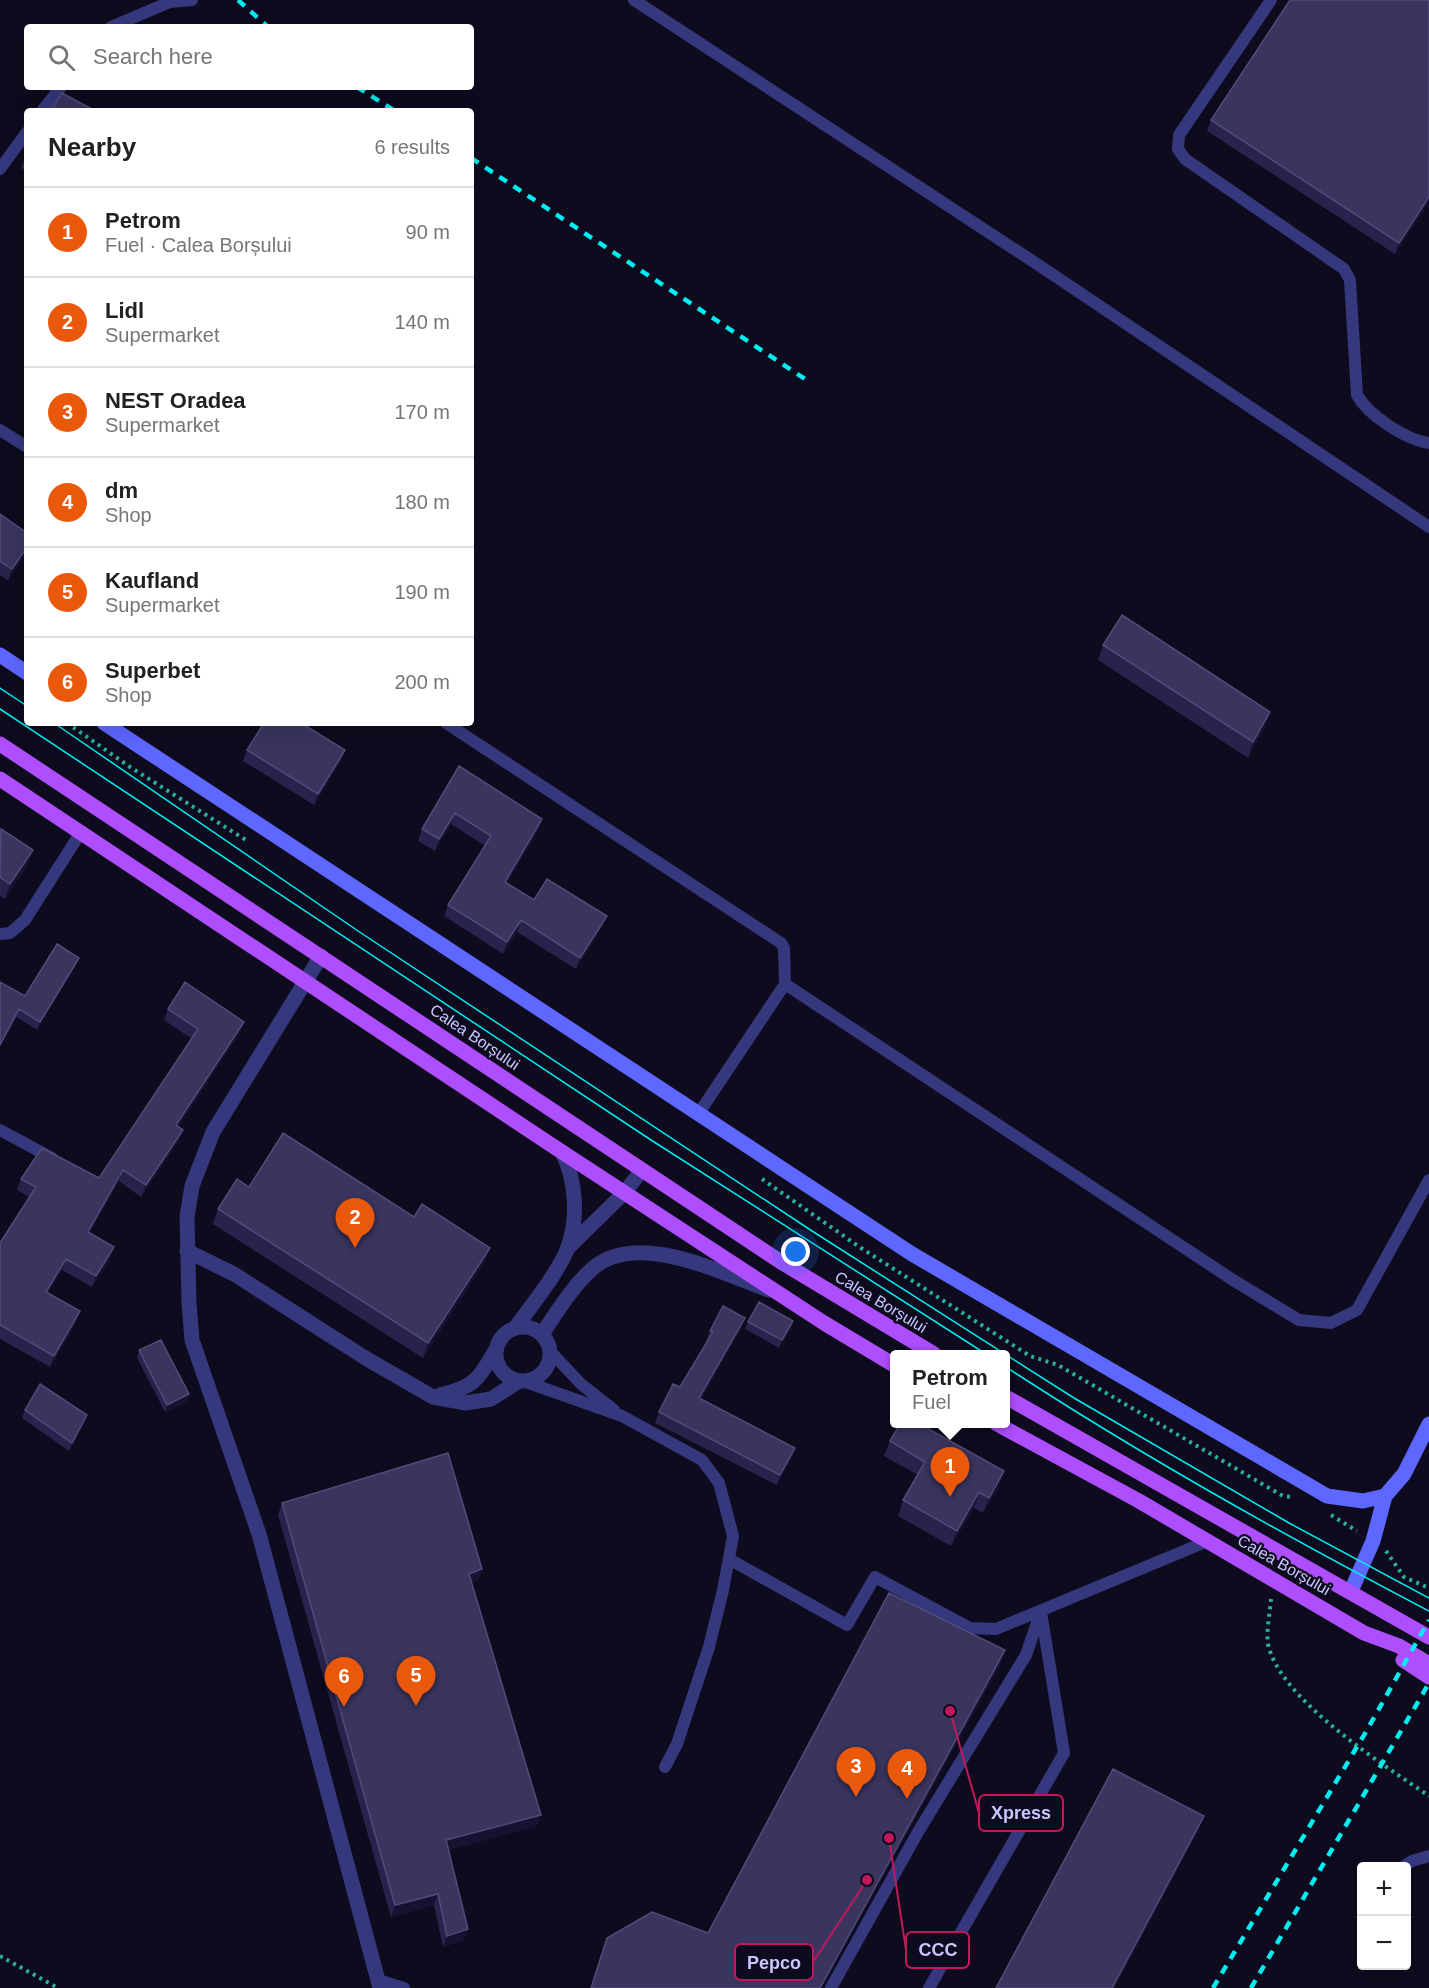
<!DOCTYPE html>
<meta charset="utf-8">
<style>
body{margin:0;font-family:Helvetica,sans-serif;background:#f6f6f6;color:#202124}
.controls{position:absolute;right:18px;bottom:18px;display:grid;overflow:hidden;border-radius:6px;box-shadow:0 6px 24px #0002}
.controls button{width:54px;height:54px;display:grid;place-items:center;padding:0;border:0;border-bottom:2px solid #e0e0e0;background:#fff;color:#202124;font:30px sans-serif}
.you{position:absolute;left:796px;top:1252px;width:21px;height:21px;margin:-15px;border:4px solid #fff;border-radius:50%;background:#1a73e8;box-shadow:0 0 0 9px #1a73e833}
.badge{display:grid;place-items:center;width:39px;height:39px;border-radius:50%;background:#ea580c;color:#fff;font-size:20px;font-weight:700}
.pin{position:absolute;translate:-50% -50px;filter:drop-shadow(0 2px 3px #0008)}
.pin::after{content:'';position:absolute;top:32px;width:21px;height:18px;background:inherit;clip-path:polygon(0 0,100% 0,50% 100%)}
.popup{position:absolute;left:890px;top:1350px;width:120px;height:78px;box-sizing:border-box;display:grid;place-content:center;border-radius:6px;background:#fff;filter:drop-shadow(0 2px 4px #0005);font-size:20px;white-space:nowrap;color:#757577}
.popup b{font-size:22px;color:#202124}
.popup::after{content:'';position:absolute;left:50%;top:100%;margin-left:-12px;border:12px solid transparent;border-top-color:#fff}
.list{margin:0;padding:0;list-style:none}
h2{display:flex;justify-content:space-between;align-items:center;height:78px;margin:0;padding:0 24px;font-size:26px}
h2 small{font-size:20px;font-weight:400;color:#757577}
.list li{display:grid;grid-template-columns:39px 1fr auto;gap:18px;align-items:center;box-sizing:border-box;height:90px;padding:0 24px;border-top:2px solid #e0e0e0}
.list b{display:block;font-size:22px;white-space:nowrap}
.list p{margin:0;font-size:20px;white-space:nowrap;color:#757577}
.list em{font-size:20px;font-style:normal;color:#757577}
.icon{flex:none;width:33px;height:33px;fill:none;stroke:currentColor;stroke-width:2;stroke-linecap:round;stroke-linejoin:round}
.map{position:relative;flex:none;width:1429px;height:1988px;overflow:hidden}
.search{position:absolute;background:#fff;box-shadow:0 6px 24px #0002;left:24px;top:24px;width:450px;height:66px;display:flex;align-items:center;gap:15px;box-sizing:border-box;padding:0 21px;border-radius:6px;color:#757577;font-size:22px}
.panel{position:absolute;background:#fff;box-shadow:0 6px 24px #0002;left:24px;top:108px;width:450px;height:618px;border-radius:6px}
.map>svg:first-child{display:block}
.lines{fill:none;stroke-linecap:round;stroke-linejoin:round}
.path{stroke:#2baf9c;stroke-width:4;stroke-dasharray:3 4.5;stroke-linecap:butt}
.lane{stroke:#35387d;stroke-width:12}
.street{stroke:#35387d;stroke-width:15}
.secondary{stroke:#5e67ff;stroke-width:15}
.primary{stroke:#ae4eff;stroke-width:15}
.tram{stroke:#00eef2;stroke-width:1.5}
.rail{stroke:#00eef2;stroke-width:4.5;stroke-dasharray:9 8;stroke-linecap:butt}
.wall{fill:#28234c}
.shaded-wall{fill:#161231}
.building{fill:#39355f;stroke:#504c78;stroke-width:1.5}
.labels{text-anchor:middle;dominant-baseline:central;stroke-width:4.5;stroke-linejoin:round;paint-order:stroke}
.street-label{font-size:16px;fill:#c9c7ff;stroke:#0d0b1d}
.leader{fill:none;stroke:#c2185b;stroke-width:2}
.callout-dot{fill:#c2185b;stroke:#0d0b1d;stroke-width:2}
.callout{fill:#0d0b1d;stroke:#c2185b;stroke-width:2}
.callout-label{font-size:18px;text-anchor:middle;font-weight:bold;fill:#c9c7ff}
</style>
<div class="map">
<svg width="1429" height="1988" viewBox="0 0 1429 1988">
<rect width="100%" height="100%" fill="#0d0b1d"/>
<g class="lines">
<!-- path -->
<path class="path" d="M 67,723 L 130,767 L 249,842
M 762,1179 L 861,1248 L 1030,1356 L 1058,1365 L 1283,1496 L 1292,1497
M 1331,1515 L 1357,1531
M 1386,1551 L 1404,1577 L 1429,1588
M 1271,1599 C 1270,1613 1266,1630 1268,1644 C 1279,1699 1384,1765 1429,1796
M 0,1956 L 58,1988"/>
<!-- lane -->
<path class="lane" d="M 634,0 L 1040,266 L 1429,527
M 1271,0 L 1179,135 L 1178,149 L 1185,159 L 1344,269 L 1350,280 L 1357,395 C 1368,415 1406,440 1429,443
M 111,27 L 170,2 L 192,0
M 42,111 L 61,87
M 0,169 L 27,132
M 0,430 L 27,447
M 446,723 L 781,943 L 784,948 L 785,984
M 0,934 L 10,933 L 25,920 L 81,832
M 699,1113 L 785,984 L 1233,1280 L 1299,1320 L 1331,1323 L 1357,1310 L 1429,1180
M 0,1130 L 52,1158
M 550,1351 L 581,1384 L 614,1410
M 523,1381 L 622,1416 L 702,1460 L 719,1483 L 733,1536 L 723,1590 L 709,1647 L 677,1744 L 665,1767
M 729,1559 L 847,1625 L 875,1577 L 970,1628 L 996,1629 L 1208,1541
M 1404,1866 L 1412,1861 L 1429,1856
M 378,1980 L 404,1988
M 831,1988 L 918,1832 L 1026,1655 L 1041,1611
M 929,1988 L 1064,1753 L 1041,1612"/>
<!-- street -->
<path class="street" d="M 321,956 L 213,1132 L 192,1186 L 187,1217 L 189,1303 L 192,1340 L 259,1534 L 380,1988
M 567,1249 L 625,1192 L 642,1170
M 187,1251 L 234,1274 L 367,1359 L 433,1397 L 466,1403 L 491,1399 L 519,1381
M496 1354a27 27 0 1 1 54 0a27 27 0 1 1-54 0Z
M 516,1327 C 533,1303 555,1277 567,1250 C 579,1219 576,1180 562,1152
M 542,1334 C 557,1312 572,1287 592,1269 C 637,1229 720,1273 769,1290
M 440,1395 C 474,1387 478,1380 495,1351"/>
<!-- secondary -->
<path class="secondary" d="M 0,655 L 27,673
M 104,723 L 912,1254 L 1327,1496 L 1363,1501 L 1385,1496
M 1351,1591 L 1373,1541 L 1385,1496 L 1404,1474 L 1429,1424"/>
<!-- primary -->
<path class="primary" d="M 0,744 L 781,1262 L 934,1354
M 0,779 L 562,1152 L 824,1323 L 894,1365
M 1006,1397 L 1429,1637
M 997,1424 L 1139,1501 L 1364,1633 L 1399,1646 L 1429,1664
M 1403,1660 L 1429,1677"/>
<!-- tram -->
<path class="tram" d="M 0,688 L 27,706
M 0,709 L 651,1140 L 986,1354
M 54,723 L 361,933 L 812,1231 L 1074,1398 L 1289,1523 L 1429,1598
M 1006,1367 C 1142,1456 1285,1536 1429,1611"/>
<!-- rail -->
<path class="rail" d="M 238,0 L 268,27
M 357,87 L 395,111
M 471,158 L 805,379
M 1213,1988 L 1367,1730 L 1429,1620
M 1251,1988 L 1429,1683"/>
</g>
<!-- wall -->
<path class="wall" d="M 1429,0 L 1429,202 L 1395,254 L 1207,131 L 1211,120 Z
M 27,153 L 27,171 L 21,168 Z
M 0,514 L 27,533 L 8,581 L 0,575 Z
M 1103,645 L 1265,727 L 1248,758 L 1098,660 Z
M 247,750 L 345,750 L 341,761 L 314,805 L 243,761 Z
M 459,766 L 542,819 L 538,831 L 507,883 L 534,900 L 602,927 L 576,969 L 517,932 L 503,954 L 444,916 L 448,905 L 485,846 L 451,824 L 435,851 L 418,841 L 422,829 Z
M 0,830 L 27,866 L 5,899 L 0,896 Z
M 76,965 L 37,1030 L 16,1017 L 0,1047 L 0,982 L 25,996 Z
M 168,1009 L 244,1022 L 240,1033 L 178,1127 L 183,1130 L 178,1142 L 141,1197 L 119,1181 L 89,1233 L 110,1259 L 92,1287 L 62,1270 L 48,1293 L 76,1323 L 50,1367 L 0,1339 L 0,1243 L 29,1197 L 17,1190 L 21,1179 L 99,1178 L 192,1039 L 164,1020 Z
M 249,1187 L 414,1217 L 484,1263 L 423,1358 L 213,1224 L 218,1209 Z
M 793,1321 L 790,1329 L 779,1348 L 745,1329 L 748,1322 Z
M 741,1328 L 701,1399 L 795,1448 L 791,1458 L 777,1485 L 655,1423 L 659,1412 L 680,1387 L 707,1342 L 706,1341 L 710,1331 Z
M 139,1350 L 189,1394 L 186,1402 L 165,1412 L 137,1358 Z
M 25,1410 L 84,1423 L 69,1451 L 22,1418 Z
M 890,1441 L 1004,1471 L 999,1487 L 983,1513 L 974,1508 L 951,1546 L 898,1516 L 903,1500 L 918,1475 L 884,1456 Z
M 282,1503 L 482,1569 L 478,1580 L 471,1583 L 537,1826 L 448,1850 L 464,1940 L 443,1947 L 434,1905 L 391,1917 L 278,1515 Z"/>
<!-- shaded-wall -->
<path class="shaded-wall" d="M 1429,197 L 1429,202 L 1395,254 L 1399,243 Z
M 27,547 L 27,553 L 8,581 L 12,569 Z
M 1270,712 L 1265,727 L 1248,758 L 1253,742 Z
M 345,750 L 341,761 L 314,805 L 318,794 Z
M 455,813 L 451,824 L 435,851 L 439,839 Z
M 542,819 L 538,831 L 501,893 L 505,882 Z
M 33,850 L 27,866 L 5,899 L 10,884 Z
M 607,916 L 602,927 L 576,969 L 580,958 Z
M 521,920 L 517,932 L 503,954 L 507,942 Z
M 79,958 L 76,965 L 37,1030 L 40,1022 Z
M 19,1009 L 16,1017 L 0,1047 L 0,1045 Z
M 244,1022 L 240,1033 L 172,1136 L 176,1125 Z
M 183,1130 L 178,1142 L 141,1197 L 146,1185 Z
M 123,1170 L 119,1181 L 83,1243 L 88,1232 Z
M 114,1247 L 110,1259 L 92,1287 L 96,1276 Z
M 490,1248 L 484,1263 L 423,1358 L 428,1343 Z
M 66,1259 L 62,1270 L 42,1304 L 46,1292 Z
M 80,1311 L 76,1323 L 50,1367 L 54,1356 Z
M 745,1318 L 741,1328 L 695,1408 L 699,1398 Z
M 793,1321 L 790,1329 L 779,1348 L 782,1340 Z
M 189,1394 L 186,1402 L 165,1412 L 167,1405 Z
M 87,1415 L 84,1423 L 69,1451 L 72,1443 Z
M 795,1448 L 791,1458 L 777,1485 L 780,1475 Z
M 1004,1471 L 999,1487 L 983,1513 L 989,1498 Z
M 979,1492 L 974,1508 L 951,1546 L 957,1531 Z
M 482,1569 L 478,1580 L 464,1585 L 469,1574 Z
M 1005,1650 L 1000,1666 L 822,1988 L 820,1988 Z
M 541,1815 L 537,1826 L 442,1852 L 446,1840 Z
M 1204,1816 L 1198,1831 L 1115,1988 L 1112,1988 Z
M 438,1894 L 434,1905 L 391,1917 L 395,1905 Z
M 468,1929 L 464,1940 L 443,1947 L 447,1936 Z"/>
<!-- building -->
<path class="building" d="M 1290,0 L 1429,0 L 1429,197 L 1399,243 L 1211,120 Z
M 62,93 L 90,108 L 88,111 L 51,111 Z
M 0,514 L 27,533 L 27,547 L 12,569 L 0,561 Z
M 1122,615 L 1270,712 L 1253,742 L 1103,645 Z
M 264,723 L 301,723 L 345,750 L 318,794 L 247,750 Z
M 459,766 L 542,819 L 505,882 L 534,900 L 547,879 L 607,916 L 580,958 L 521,920 L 507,942 L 448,905 L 491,836 L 455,813 L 439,839 L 422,829 Z
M 1,829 L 33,850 L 10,884 L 0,877 Z
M 57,944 L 79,958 L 40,1022 L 19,1009 L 0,1045 L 0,982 L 25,996 Z
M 185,982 L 244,1022 L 176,1125 L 183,1130 L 146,1185 L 123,1170 L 88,1232 L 114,1247 L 96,1276 L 66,1259 L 46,1292 L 80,1311 L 54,1356 L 0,1325 L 0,1243 L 36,1187 L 21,1179 L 42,1148 L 99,1178 L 198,1029 L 168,1009 Z
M 283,1133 L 414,1217 L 422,1204 L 490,1248 L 428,1343 L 218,1209 L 237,1179 L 249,1187 Z
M 759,1302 L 793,1321 L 782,1340 L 748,1322 Z
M 723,1306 L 745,1318 L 699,1398 L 795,1448 L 780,1475 L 659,1412 L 673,1384 L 680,1387 L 713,1332 L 710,1331 Z
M 161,1340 L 189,1394 L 167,1405 L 139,1350 Z
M 40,1384 L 87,1415 L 72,1443 L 25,1410 Z
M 900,1424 L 920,1424 L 1004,1471 L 989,1498 L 979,1492 L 957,1531 L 903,1500 L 925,1462 L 890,1441 Z
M 448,1453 L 482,1569 L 469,1574 L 541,1815 L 446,1840 L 468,1929 L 447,1936 L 438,1894 L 395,1905 L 282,1503 Z
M 889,1593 L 1005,1650 L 820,1988 L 591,1988 L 607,1938 L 652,1912 L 708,1933 Z
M 1113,1769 L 1204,1816 L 1112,1988 L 996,1988 Z"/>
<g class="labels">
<!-- street labels -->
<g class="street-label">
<text transform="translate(475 1037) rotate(34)">Calea Borșului</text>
<text transform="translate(881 1302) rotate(31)">Calea Borșului</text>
<text transform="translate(1284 1565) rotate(30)">Calea Borșului</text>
</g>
</g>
<!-- callouts -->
<path class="leader" d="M950 1711L979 1813M889 1838L906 1950M867 1880L813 1962"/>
<g class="callout-dot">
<circle cx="950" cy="1711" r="6"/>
<circle cx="889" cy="1838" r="6"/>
<circle cx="867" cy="1880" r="6"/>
</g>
<g class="callout">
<rect x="979" y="1795" width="84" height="36" rx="6"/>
<rect x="906" y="1932" width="63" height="36" rx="6"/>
<rect x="735" y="1944" width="78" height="36" rx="6"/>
</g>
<g class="callout-label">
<text x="1021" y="1819">Xpress</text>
<text x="938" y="1956">CCC</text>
<text x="774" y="1969">Pepco</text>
</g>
</svg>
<div class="controls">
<button>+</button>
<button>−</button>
</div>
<div class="you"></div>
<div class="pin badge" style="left:950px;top:1497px">1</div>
<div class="popup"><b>Petrom</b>Fuel</div>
<div class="pin badge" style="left:355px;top:1248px">2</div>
<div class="pin badge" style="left:856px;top:1797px">3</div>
<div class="pin badge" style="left:907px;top:1799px">4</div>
<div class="pin badge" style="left:416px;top:1706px">5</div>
<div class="pin badge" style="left:344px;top:1707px">6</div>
<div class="search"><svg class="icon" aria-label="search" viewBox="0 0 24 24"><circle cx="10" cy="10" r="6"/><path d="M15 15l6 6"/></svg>Search here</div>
<section class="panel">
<h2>Nearby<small>6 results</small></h2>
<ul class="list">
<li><span class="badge">1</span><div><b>Petrom</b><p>Fuel · Calea Borșului</p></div><em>90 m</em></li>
<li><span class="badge">2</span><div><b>Lidl</b><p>Supermarket</p></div><em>140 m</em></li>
<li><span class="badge">3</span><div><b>NEST Oradea</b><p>Supermarket</p></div><em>170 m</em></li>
<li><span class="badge">4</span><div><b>dm</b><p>Shop</p></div><em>180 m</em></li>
<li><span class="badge">5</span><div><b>Kaufland</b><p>Supermarket</p></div><em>190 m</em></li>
<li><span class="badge">6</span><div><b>Superbet</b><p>Shop</p></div><em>200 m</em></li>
</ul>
</section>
</div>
